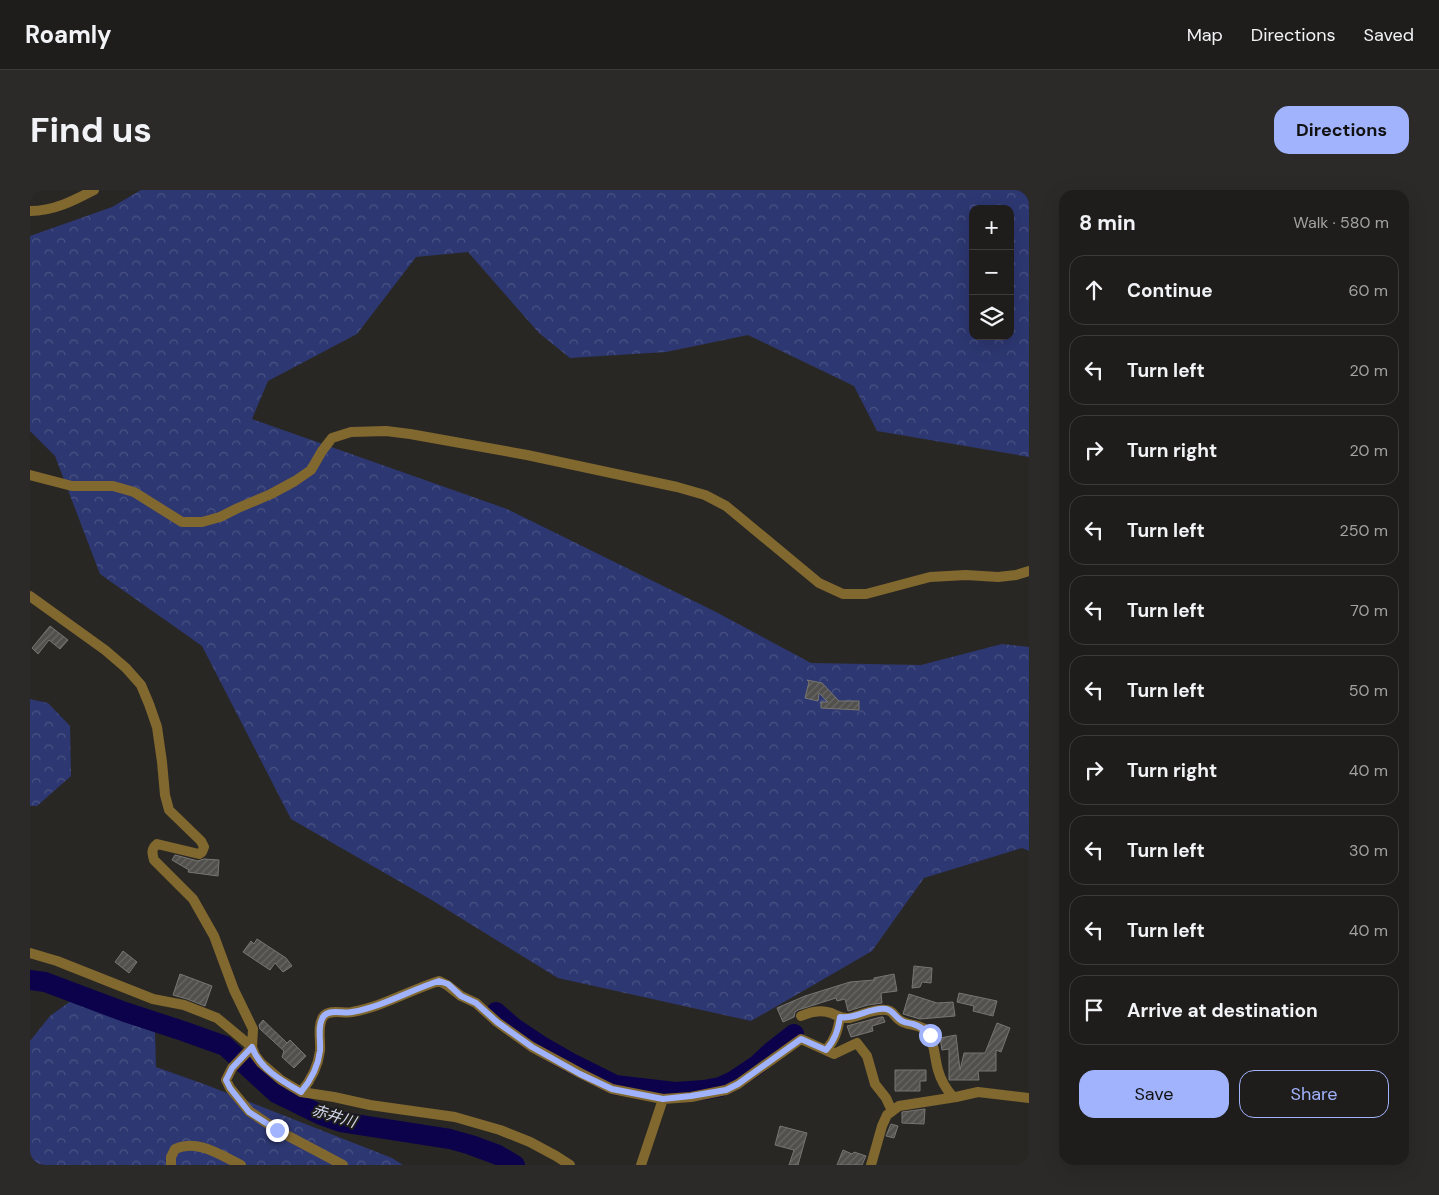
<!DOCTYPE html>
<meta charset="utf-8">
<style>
body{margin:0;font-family:"DM Sans","Noto Sans JP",sans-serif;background:#2c2a28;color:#f1f3f6}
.controls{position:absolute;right:15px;top:15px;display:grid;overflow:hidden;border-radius:10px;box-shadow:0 5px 20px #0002}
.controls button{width:45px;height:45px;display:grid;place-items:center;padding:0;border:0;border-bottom:1px solid #3c3b3a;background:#1f1d1b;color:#f1f3f6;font:25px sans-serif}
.stop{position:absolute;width:15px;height:15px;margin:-11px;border:4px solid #a1b3fd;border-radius:50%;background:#fff}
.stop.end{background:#a1b3fd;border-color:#fff;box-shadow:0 1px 5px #0008}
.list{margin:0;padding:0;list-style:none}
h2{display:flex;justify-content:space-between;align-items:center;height:65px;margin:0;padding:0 20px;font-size:21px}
h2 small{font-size:16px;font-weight:400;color:#a1a2a3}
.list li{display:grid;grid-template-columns:32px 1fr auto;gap:15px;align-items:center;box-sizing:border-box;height:70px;margin:0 10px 10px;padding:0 10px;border:1px solid #3c3b3a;border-radius:15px}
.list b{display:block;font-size:19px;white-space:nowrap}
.list em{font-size:16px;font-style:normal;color:#a1a2a3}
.actions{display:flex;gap:10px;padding:15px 20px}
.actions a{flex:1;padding:11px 0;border:1px solid #a1b3fd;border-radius:15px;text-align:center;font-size:18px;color:#a1b3fd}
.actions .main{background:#a1b3fd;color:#111}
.icon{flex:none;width:28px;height:28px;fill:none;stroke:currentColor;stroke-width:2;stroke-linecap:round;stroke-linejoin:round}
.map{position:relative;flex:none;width:999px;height:975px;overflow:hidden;border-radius:15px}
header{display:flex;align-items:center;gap:30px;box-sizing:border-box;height:70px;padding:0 25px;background:#1f1d1b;border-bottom:1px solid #3c3b3a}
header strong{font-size:24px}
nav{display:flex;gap:28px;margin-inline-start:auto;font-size:18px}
.intro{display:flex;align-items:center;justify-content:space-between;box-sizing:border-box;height:120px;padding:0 30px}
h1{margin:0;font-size:35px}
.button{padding:12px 22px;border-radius:15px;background:#a1b3fd;color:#111;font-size:18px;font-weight:700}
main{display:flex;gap:30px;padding:0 30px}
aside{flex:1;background:#1f1d1b;border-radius:15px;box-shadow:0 5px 20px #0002}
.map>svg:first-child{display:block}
.forest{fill:url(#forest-crowns);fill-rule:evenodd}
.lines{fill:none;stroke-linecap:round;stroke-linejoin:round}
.river{stroke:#0b024b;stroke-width:20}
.building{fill:url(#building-hatch);stroke:#787673}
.street{stroke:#81682f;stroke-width:10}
.route{stroke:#a1b3fd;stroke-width:6}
.labels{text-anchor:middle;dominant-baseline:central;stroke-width:4;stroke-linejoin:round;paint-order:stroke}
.water-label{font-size:15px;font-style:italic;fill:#d4daf0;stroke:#1f1e1b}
</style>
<header>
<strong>Roamly</strong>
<nav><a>Map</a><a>Directions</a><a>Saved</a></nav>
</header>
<div class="intro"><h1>Find us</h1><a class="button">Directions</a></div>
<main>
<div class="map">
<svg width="999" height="975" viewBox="0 0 999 975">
<defs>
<pattern id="forest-crowns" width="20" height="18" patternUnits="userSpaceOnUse" patternTransform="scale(1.25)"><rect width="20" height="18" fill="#2d3771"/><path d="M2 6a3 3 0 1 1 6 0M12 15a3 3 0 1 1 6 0" fill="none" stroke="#4b5384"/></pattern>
<pattern id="building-hatch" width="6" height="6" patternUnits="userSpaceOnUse" patternTransform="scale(1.25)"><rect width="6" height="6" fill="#51504c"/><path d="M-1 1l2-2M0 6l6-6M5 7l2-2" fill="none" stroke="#696865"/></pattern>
</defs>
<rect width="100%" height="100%" fill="#292724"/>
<!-- forest -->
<path class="forest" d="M 111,0 L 999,0 L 999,267 L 847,241 L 824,196 L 718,145 L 636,162 L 540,168 L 509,143 L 438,62 L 386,67 L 327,144 L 238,191 L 222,229 L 477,319 L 686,422 L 781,473 L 891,475 L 972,454 L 999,457 L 999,661 L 992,658 L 894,688 L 842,761 L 721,831 L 528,788 L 400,709 L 261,629 L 172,456 L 70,384 L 25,266 L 0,241 L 0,46 L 82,17 ZM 943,19 L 980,19 L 980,146 L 943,146 Z
M 0,509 L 18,513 L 40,536 L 41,586 L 7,616 L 0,616 Z
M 42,810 L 125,842 L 126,877 L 179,896 L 362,968 L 373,975 L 0,975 L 0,851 L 20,826 Z"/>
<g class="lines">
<!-- river -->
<path class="river" d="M 0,790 L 15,792 L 95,822 L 153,841 L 195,856 L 246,903 L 291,925 L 311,932 L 420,949 L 441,955 L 468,965 L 485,975
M 466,822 L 483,837 L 513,857 L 541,873 L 585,895 L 645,902 L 674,900 L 690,897 L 703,891 L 727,875 L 741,862 L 764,844"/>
</g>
<!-- building -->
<path class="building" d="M 20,436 L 38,450 L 30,459 L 19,450 L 8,464 L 2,458 Z
M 777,490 L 792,493 L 809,511 L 829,511 L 829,520 L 791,518 L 791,512 L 798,512 L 789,503 L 788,511 L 775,508 L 779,492 Z
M 145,665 L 168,671 L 174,669 L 189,670 L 188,686 L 158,682 L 159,680 L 142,670 Z
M 227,749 L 256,768 L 262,776 L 253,782 L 245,773 L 240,780 L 213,762 L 221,751 L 224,754 Z
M 93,761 L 107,772 L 99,783 L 85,772 Z
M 884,776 L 902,778 L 901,793 L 892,792 L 890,797 L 882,798 Z
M 150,784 L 182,796 L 175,816 L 157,809 L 143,805 Z
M 864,784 L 867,801 L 851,803 L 852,813 L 838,815 L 818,821 L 815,809 L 807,811 L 806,808 L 768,820 L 765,822 L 764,827 L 753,832 L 747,818 L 775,806 L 820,792 L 844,790 L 844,788 Z
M 929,803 L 967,811 L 963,826 L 943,821 L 944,816 L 927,812 Z
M 879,804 L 907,813 L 923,812 L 925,826 L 890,829 L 873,824 Z
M 851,827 L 853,827 L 855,832 L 842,836 L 843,841 L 821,847 L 817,836 Z
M 233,830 L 257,853 L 260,850 L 276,866 L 264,878 L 252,867 L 254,861 L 230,839 L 229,835 Z
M 967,833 L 980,838 L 971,862 L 966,860 L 966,881 L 948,881 L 949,890 L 919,890 L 919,859 L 912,860 L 910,848 L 926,845 L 930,880 L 934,863 L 955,863 Z
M 865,880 L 896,880 L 896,891 L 890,891 L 890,901 L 865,901 Z
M 895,919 L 894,934 L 872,933 L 872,922 Z
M 861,934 L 868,936 L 864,948 L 856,946 Z
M 750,936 L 777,943 L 768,975 L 759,975 L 764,960 L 745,955 Z
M 813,960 L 822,964 L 824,962 L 836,966 L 832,975 L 807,975 Z"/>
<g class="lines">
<!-- street -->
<path class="street" d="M 0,21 C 24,21 43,11 64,0
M 0,285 L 42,296 L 83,296 L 104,302 L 152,332 L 172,332 L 190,327 L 208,318 L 241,304 L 265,291 L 281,280 L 292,261 L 302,248 L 321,242 L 356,241 L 380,244 L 497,265 L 647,297 L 675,305 L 696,316 L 789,393 L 813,404 L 836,404 L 900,387 L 936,385 L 968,387 L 986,385 L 999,381
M 0,406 L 75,460 L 96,478 L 111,495 L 119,514 L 127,537 L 132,572 L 135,605 L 139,620 L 171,651 L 174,657 L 172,662 L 169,664 L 127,654 C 121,659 122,663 124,670 L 163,709 L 184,746 L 204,800 L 223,839 L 222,857 L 202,878 L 196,890 L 200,898 L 219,921 L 247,940 L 313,975
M 0,763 L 27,771 L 123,809 L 154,815 L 187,828 L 222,857 L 225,865 L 231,873 L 251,890 L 271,902 L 304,907 L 340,915 L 425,927 L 470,940 L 500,952 L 526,966 L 540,975
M 771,826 C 778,823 789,820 797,822 C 805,823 809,829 819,828 C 829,826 850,816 860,821 C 864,823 866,829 871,831 C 877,835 886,834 893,838 C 905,847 904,867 908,880 C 911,891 916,899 923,907
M 796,860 C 805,850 808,840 810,827
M 271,902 C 281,890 288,877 290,861 C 291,851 287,836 293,827 C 299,818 314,824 322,822 C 352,817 380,800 409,791 L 417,795 L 431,806 L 446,813 L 467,832 L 502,857 L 550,883 L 582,899 L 633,909 L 661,907 L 696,900 L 708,894 L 771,849 L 804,864 L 827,853 L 837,866 L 845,894 L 856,908 L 862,921
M 141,975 L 141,967 L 145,959 C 168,949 190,965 211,975
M 611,975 L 633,909
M 841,975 L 852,936 L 857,925 L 869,916 L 926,907 L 948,902 L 999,908"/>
</g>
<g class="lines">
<!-- route -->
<path class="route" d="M 247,940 L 219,922 L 200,898 L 196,890 L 202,878 L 222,857 C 230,879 252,891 271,902 C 281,890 288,877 290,861 C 291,851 287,836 293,827 C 299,818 314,824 322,822 C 352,817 380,800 409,791 L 418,794 L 431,806 L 446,813 L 467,832 L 502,857 L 550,884 L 582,899 L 633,909 L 661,906 L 696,900 L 708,894 L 771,849 L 796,860 C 805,850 808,840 810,827 C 825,830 840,817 856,819 C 863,820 866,828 872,831 C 875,833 880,833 883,834 C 890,836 895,840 900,845"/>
</g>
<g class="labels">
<!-- water labels -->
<g class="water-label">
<text transform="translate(304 926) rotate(17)">赤井川</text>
</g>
</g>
</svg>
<div class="controls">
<button>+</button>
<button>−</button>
<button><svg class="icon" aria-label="layers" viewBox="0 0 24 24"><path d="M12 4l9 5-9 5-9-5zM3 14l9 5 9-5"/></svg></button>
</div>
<div class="stop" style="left:900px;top:845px"></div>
<div class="stop end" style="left:247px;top:940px"></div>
</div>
<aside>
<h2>8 min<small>Walk · 580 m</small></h2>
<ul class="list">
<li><svg class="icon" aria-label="ahead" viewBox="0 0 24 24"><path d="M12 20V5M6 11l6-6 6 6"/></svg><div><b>Continue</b></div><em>60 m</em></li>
<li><svg class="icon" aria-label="left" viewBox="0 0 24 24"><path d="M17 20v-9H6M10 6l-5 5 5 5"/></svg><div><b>Turn left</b></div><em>20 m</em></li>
<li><svg class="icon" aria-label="right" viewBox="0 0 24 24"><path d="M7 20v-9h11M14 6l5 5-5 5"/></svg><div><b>Turn right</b></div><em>20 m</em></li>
<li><svg class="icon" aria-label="left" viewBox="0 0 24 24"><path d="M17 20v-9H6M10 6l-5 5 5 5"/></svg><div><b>Turn left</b></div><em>250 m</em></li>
<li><svg class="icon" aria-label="left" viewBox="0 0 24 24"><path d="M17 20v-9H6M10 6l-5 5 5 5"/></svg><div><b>Turn left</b></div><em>70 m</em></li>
<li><svg class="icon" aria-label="left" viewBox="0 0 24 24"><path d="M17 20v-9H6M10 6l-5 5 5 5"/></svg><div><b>Turn left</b></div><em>50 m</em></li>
<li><svg class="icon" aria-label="right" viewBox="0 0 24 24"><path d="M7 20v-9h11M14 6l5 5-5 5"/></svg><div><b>Turn right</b></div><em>40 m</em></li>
<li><svg class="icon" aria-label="left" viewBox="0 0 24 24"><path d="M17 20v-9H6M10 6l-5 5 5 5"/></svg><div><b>Turn left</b></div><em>30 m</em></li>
<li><svg class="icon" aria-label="left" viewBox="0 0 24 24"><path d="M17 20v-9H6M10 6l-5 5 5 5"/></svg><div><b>Turn left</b></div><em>40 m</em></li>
<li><svg class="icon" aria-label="arrive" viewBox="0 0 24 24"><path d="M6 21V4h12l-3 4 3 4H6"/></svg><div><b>Arrive at destination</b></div></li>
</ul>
<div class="actions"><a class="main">Save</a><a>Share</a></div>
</aside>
</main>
